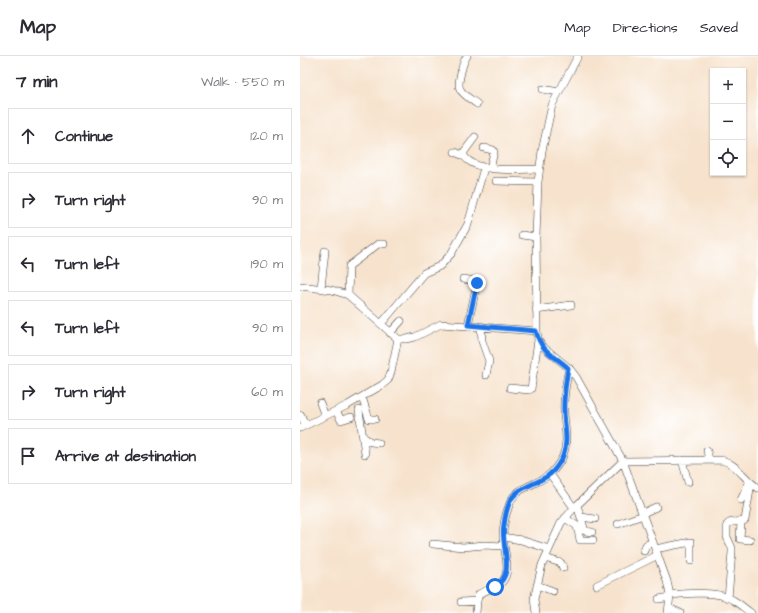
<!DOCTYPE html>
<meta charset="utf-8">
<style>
body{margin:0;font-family:"Architects Daughter",sans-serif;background:#f2f2f3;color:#2b2b33}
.controls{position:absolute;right:12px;top:12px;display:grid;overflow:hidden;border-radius:0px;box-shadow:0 1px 3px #0004}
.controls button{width:36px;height:36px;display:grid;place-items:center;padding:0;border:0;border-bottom:1px solid #e1e1e2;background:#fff;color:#2b2b33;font:20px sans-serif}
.stop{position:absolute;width:12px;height:12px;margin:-9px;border:3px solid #1a73e8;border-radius:50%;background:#fff}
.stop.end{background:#1a73e8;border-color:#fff;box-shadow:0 1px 4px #0008}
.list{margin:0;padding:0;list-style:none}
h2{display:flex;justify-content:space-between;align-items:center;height:52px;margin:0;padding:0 16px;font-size:17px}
h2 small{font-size:13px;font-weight:400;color:#7c7c81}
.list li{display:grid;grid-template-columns:26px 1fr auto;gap:12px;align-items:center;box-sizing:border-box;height:56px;margin:0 8px 8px;padding:0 8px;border:1px solid #e1e1e2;border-radius:0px}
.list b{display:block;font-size:15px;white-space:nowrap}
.list em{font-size:13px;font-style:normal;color:#7c7c81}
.icon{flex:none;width:22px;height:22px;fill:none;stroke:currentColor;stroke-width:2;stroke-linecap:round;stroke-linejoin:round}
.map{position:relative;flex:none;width:458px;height:557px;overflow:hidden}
header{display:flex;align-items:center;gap:24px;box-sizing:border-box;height:56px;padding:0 20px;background:#fff;border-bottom:1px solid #e1e1e2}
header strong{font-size:19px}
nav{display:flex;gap:22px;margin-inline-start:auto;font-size:14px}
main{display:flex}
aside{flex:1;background:#fff}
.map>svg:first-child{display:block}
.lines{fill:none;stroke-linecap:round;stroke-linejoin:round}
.minor-casing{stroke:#3d3a37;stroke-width:8}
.minor{stroke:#fff;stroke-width:7}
.route{stroke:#1a73e8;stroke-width:5}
</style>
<header>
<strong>Map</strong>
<nav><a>Map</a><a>Directions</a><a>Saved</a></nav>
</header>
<main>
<aside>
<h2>7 min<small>Walk · 550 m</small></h2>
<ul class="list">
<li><svg class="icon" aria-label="ahead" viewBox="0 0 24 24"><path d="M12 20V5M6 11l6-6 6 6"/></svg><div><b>Continue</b></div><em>120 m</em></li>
<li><svg class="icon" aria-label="right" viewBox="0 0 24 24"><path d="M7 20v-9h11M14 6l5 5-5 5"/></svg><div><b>Turn right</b></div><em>90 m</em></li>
<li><svg class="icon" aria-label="left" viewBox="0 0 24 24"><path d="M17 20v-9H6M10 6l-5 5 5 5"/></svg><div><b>Turn left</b></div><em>190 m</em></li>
<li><svg class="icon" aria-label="left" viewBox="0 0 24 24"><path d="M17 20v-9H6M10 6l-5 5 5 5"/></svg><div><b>Turn left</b></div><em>90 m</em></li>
<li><svg class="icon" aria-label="right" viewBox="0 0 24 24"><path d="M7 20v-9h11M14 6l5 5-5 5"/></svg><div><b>Turn right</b></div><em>60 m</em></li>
<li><svg class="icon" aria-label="arrive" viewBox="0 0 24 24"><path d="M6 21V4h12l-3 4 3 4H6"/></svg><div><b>Arrive at destination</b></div></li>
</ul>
</aside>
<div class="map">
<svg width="458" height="557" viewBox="0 0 458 557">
<rect width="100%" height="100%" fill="#fff"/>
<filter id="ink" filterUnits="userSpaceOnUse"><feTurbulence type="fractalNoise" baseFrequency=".025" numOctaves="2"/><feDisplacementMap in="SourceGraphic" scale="8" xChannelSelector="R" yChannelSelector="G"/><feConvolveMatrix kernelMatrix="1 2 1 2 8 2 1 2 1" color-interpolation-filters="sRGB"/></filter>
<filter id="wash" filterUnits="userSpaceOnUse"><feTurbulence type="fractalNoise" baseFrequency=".012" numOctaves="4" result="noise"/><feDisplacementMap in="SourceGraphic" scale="16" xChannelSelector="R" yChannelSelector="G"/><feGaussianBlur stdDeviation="0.9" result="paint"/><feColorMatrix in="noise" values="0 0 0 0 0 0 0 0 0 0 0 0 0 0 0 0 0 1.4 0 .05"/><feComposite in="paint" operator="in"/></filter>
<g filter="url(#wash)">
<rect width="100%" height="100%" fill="#f7e3cd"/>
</g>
<g filter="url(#ink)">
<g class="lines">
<!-- minor casing -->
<g class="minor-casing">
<path id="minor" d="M 167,0 C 163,5 157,28 160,33 C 163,39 172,44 177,48
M 278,0 L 252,49 L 242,95 L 238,126 L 236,181 L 237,275 L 238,284 L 242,290 L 269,312 L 276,321 L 323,405 L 367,525 L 370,539 L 368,557
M 243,33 L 258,36
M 175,81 L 164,96 L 164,100 C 177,118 219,113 240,113
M 184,92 L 193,94 L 194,96 L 190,112
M 155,96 L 164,100
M 196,125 L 238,126
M 222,179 L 236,181
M 163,223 L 176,225 L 177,227 L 168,269
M 0,230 L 32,234 L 48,239 L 98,283 L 107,283 L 115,281 L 141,268 L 237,275
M 21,232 L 25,195
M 48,239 L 49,210 L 78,188 L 84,188
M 236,254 L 271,249
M 81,268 L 124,217 L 140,210 L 151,198 L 168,168 L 184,112
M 181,270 L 182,285 L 189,305 L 186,319
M 90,277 L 101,265
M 210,332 L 229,334 L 231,333 L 238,284
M 62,341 L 69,363 L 75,363
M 20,347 L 25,360
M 59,354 L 65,398
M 36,355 L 41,364 L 51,361
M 1,359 L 5,369
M 0,372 L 48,349 L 82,329 L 88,324 L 91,316 L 98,283
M 63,381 L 71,386 L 79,387
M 407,395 L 409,404
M 382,404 L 388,426
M 250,418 L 274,452
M 441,444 L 449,427
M 277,449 L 285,475 L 292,476
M 343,457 L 356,451
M 281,461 L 295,463
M 265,462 L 277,470 L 280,484 L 293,484
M 441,466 L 440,483 L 450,484
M 318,468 L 343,459
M 203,481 L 221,484 L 249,493
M 133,488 L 163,491 L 184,489 L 203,490
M 355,493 L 391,486 L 391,505
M 344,495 L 346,489 L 353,486
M 245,502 L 261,507 L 263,512
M 237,529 L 253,535
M 297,529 L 358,499
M 370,539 C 387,537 419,535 433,544 C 440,548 445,553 451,557
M 428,542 L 432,496 L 432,492 L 427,481 L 427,469 C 431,463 440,468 445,464 L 451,428
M 359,543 L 370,541
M 161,546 L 177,545
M 369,552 L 380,557
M 176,557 L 177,545 L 179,538 C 186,534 195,532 201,527 C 213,516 203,494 203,480 C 203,469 206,457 210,447 C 216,430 239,429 251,417 C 255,413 260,406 263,400 C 269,384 264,370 264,355 C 263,341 266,326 269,312
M 236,557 L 234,543 L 242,509 L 261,467 L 274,452 L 323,405 L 422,404 C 437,408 445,424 458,432"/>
</g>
<!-- minor -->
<use href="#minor" class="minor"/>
</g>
</g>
<g class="lines" filter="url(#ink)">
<!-- route -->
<path class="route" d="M 177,227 L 168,269 L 236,275 C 241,296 254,299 268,312 C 266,326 263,341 264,355 C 264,370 269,385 263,400 C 260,406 255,414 250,418 C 239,428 218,430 210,445 C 207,452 205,461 204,469 C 200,491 217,517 195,531"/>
</g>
</svg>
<div class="controls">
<button>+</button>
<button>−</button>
<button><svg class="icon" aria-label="locate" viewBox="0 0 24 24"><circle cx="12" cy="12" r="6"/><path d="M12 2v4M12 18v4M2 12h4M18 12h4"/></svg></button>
</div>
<div class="stop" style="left:195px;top:531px"></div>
<div class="stop end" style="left:177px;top:227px"></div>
</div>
</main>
